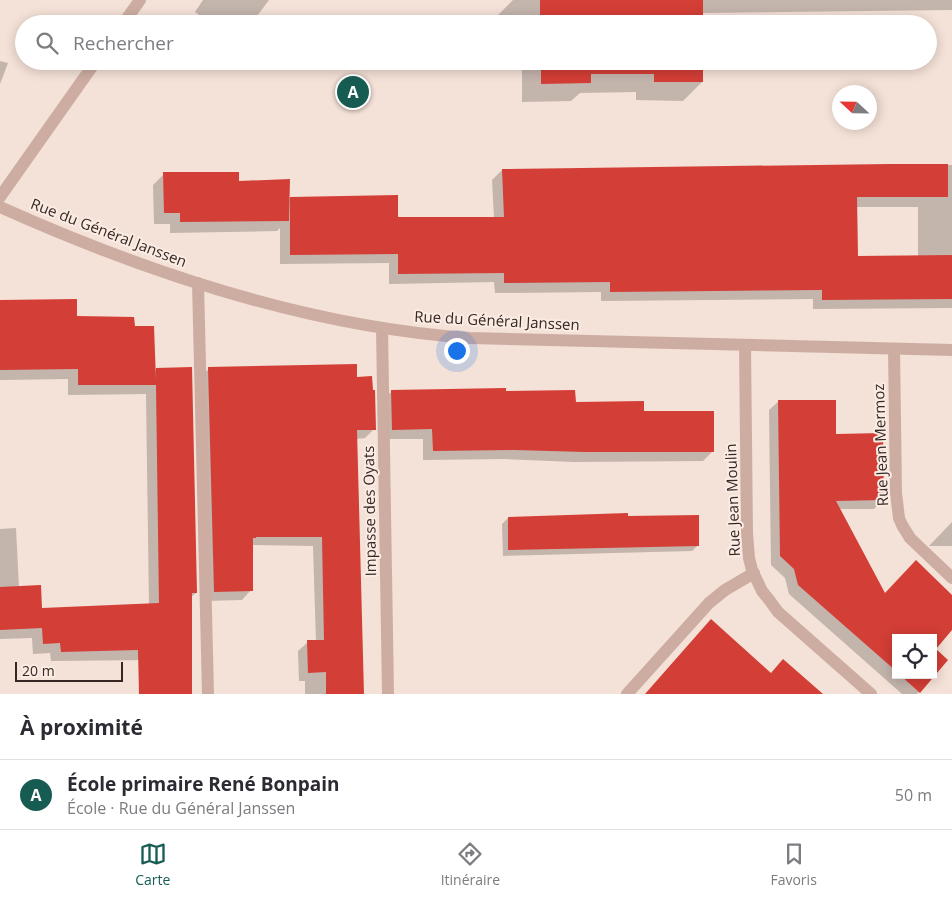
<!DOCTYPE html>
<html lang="fr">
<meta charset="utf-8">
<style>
body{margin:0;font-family:"Open Sans",sans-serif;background:#f2f2f3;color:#2b2b33}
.controls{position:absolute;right:15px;bottom:15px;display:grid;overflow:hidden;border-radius:0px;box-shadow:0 2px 12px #0003}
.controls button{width:45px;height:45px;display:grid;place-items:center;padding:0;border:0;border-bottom:1px solid #e1e1e2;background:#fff;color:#2b2b33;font:25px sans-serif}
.compass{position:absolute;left:832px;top:85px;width:45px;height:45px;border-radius:50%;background:#fff;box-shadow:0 2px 12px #0003;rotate:292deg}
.scale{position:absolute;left:15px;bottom:12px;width:108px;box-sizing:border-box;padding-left:5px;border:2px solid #362725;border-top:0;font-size:14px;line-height:18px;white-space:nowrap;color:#362725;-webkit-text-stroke:4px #fbece3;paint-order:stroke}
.you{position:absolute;left:456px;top:350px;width:18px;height:18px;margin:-12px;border:4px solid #fff;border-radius:50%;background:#1a73e8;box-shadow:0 0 0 8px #1a73e833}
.badge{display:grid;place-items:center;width:32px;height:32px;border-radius:50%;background:#175c53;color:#fff;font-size:16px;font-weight:700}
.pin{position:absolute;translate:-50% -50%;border:2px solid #fff;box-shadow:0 1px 5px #0006}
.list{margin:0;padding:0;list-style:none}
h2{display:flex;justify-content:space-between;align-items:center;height:65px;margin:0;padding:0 20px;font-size:21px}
h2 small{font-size:16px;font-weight:400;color:#7c7c81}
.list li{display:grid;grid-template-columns:32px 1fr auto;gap:15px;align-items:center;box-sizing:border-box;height:70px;padding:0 20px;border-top:1px solid #e1e1e2}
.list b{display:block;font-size:19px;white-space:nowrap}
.list p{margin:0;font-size:16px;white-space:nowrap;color:#7c7c81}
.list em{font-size:16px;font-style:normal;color:#7c7c81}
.icon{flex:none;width:28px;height:28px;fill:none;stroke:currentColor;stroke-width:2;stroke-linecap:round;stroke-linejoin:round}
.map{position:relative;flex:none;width:952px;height:694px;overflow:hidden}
.search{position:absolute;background:#fff;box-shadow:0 2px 12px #0003;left:15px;right:15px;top:15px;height:55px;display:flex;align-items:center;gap:12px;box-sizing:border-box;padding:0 18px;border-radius:28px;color:#7c7c81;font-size:19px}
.sheet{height:135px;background:#fff}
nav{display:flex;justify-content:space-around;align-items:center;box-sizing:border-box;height:70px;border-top:1px solid #e1e1e2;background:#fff;font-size:14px;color:#7c7c81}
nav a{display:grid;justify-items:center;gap:2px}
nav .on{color:#175c53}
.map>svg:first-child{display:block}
.shadow{fill:#0003;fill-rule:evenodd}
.building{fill:#d33e36}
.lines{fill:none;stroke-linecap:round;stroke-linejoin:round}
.lane{stroke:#cdada2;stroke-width:12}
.street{stroke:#cdada2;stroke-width:12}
.labels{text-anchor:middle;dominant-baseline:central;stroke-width:4;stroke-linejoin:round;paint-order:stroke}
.street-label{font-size:15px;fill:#362725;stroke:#fbece3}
</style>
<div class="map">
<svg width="952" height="694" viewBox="0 0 952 694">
<rect width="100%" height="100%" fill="#f4e1d7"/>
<!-- shadow -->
<path class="shadow" d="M 203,0 L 269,0 L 251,24 L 212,24 L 195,12 Z
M 513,0 L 952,0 L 952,10 L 702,13 L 702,24 L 497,24 L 497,16 Z
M 0,61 L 8,63 L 0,84 Z
M 522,61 L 702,61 L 702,82 L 683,101 L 636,100 L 636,92 L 580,93 L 571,101 L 522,102 Z
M 952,165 L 952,308 L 813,309 L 813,299 L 601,301 L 601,292 L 495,293 L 494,282 L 389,284 L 389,263 L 280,264 L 280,228 L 277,231 L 170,233 L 170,224 L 154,224 L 153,185 L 164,174 L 238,182 L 288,201 L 290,198 L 396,218 L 494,218 L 492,180 L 502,170 ZM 856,207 L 918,207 L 918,257 L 857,258 Z
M 0,301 L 76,318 L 133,327 L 154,371 L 157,369 L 196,593 L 190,598 L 191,694 L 151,694 L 150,660 L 51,661 L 50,653 L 33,654 L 32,638 L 0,639 L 0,529 L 16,528 L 19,588 L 41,609 L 149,605 L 146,394 L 68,395 L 68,379 L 0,380 Z
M 209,369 L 356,378 L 374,429 L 365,438 L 356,439 L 363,694 L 305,694 L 305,681 L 299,681 L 298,651 L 308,642 L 316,642 L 313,546 L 251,545 L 251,590 L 242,600 L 205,601 L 199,378 Z
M 392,391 L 505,393 L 643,412 L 713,451 L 703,461 L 574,462 L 504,459 L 423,460 L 423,439 L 382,439 L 382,401 Z
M 779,401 L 835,435 L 883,500 L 874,509 L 840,509 L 885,594 L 952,597 L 952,628 L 934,649 L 946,660 L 917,694 L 902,694 L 789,594 L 785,578 L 771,565 L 769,410 ZM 896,638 L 933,638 L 933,675 L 896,675 Z
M 627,517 L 698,545 L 692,551 L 503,556 L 502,524 L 508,518 Z
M 952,522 L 952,546 L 929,546 Z"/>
<!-- building -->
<path class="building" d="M 540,0 L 703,0 L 703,24 L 540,24 Z
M 541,61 L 703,61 L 703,82 L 654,82 L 654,74 L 591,74 L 591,83 L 541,84 Z
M 890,164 L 948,164 L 948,197 L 857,197 L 858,256 L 952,255 L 952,299 L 822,300 L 822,290 L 610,292 L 610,282 L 504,283 L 504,273 L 398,274 L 398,254 L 290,255 L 290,197 L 398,195 L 398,217 L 504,217 L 502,169 Z
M 163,172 L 239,172 L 239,181 L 290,179 L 289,221 L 180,222 L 180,213 L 164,213 Z
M 77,299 L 77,316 L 134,317 L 135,326 L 154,326 L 156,380 L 156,368 L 192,367 L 197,593 L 192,593 L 192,694 L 139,694 L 138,650 L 61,652 L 60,643 L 43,644 L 42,628 L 0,630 L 0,587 L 41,585 L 42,608 L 159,603 L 156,385 L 78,385 L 78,369 L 0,370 L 0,300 Z
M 357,364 L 357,377 L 372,376 L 373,390 L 375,390 L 376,430 L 357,430 L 364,694 L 326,694 L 326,672 L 308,673 L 307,640 L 324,640 L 322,537 L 256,537 L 256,538 L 253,538 L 253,591 L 214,592 L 208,367 Z
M 506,388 L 506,391 L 575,390 L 576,402 L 644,401 L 644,411 L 714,411 L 714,452 L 585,452 L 515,450 L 433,451 L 432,429 L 392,430 L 391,390 Z
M 778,400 L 836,400 L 836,434 L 883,433 L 884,500 L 836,501 L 885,593 L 916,560 L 952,595 L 952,630 L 936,649 L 948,660 L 920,693 L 900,675 L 933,675 L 933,638 L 896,638 L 896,671 L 798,585 L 794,569 L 780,556 Z
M 628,513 L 628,516 L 699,515 L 699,546 L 508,550 L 508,517 Z
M 711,619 L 771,673 L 783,659 L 823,694 L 645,694 Z"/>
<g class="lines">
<!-- lane -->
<path class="lane" d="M 198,283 L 208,694
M 382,328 L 388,694
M 894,349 L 896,493 L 899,518 L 902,525 L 910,538 L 952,578
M 627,694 L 709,603 L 725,590 L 754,573"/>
<!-- street -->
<path class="street" d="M 123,24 L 140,0
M 0,197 L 96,61
M 0,207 C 147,273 309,327 470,338 L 952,350
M 745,345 L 747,533 L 749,558 L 752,570 L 762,591 L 770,601 L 778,612 L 871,694"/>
</g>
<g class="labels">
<!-- street labels -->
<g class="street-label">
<text transform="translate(109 232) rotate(21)">Rue du Général Janssen</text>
<text transform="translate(497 320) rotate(3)">Rue du Général Janssen</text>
<text transform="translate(880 445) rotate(-92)">Rue Jean Mermoz</text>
<text transform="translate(732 500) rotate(-92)">Rue Jean Moulin</text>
<text transform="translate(369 511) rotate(-91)">Impasse des Oyats</text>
</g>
</g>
</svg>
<div class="controls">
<button><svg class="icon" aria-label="locate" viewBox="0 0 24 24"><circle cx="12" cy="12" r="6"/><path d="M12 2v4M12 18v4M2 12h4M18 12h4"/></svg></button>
</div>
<svg class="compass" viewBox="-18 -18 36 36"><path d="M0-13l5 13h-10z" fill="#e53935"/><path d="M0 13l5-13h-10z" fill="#7c7c81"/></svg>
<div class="scale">20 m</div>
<div class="you"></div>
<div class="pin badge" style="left:353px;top:92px">A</div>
<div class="search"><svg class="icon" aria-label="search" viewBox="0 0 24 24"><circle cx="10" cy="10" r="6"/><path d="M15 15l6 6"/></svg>Rechercher</div>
</div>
<section class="sheet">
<h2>À proximité<small></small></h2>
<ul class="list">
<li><span class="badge">A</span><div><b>École primaire René Bonpain</b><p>École · Rue du Général Janssen</p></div><em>50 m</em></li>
</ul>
</section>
<nav>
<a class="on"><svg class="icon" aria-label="map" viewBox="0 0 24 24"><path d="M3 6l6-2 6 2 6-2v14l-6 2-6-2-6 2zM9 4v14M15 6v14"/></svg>Carte</a>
<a><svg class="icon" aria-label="directions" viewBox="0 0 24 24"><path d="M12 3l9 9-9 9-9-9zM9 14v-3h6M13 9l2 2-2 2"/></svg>Itinéraire</a>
<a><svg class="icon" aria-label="saved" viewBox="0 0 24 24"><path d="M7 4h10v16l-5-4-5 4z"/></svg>Favoris</a>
</nav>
